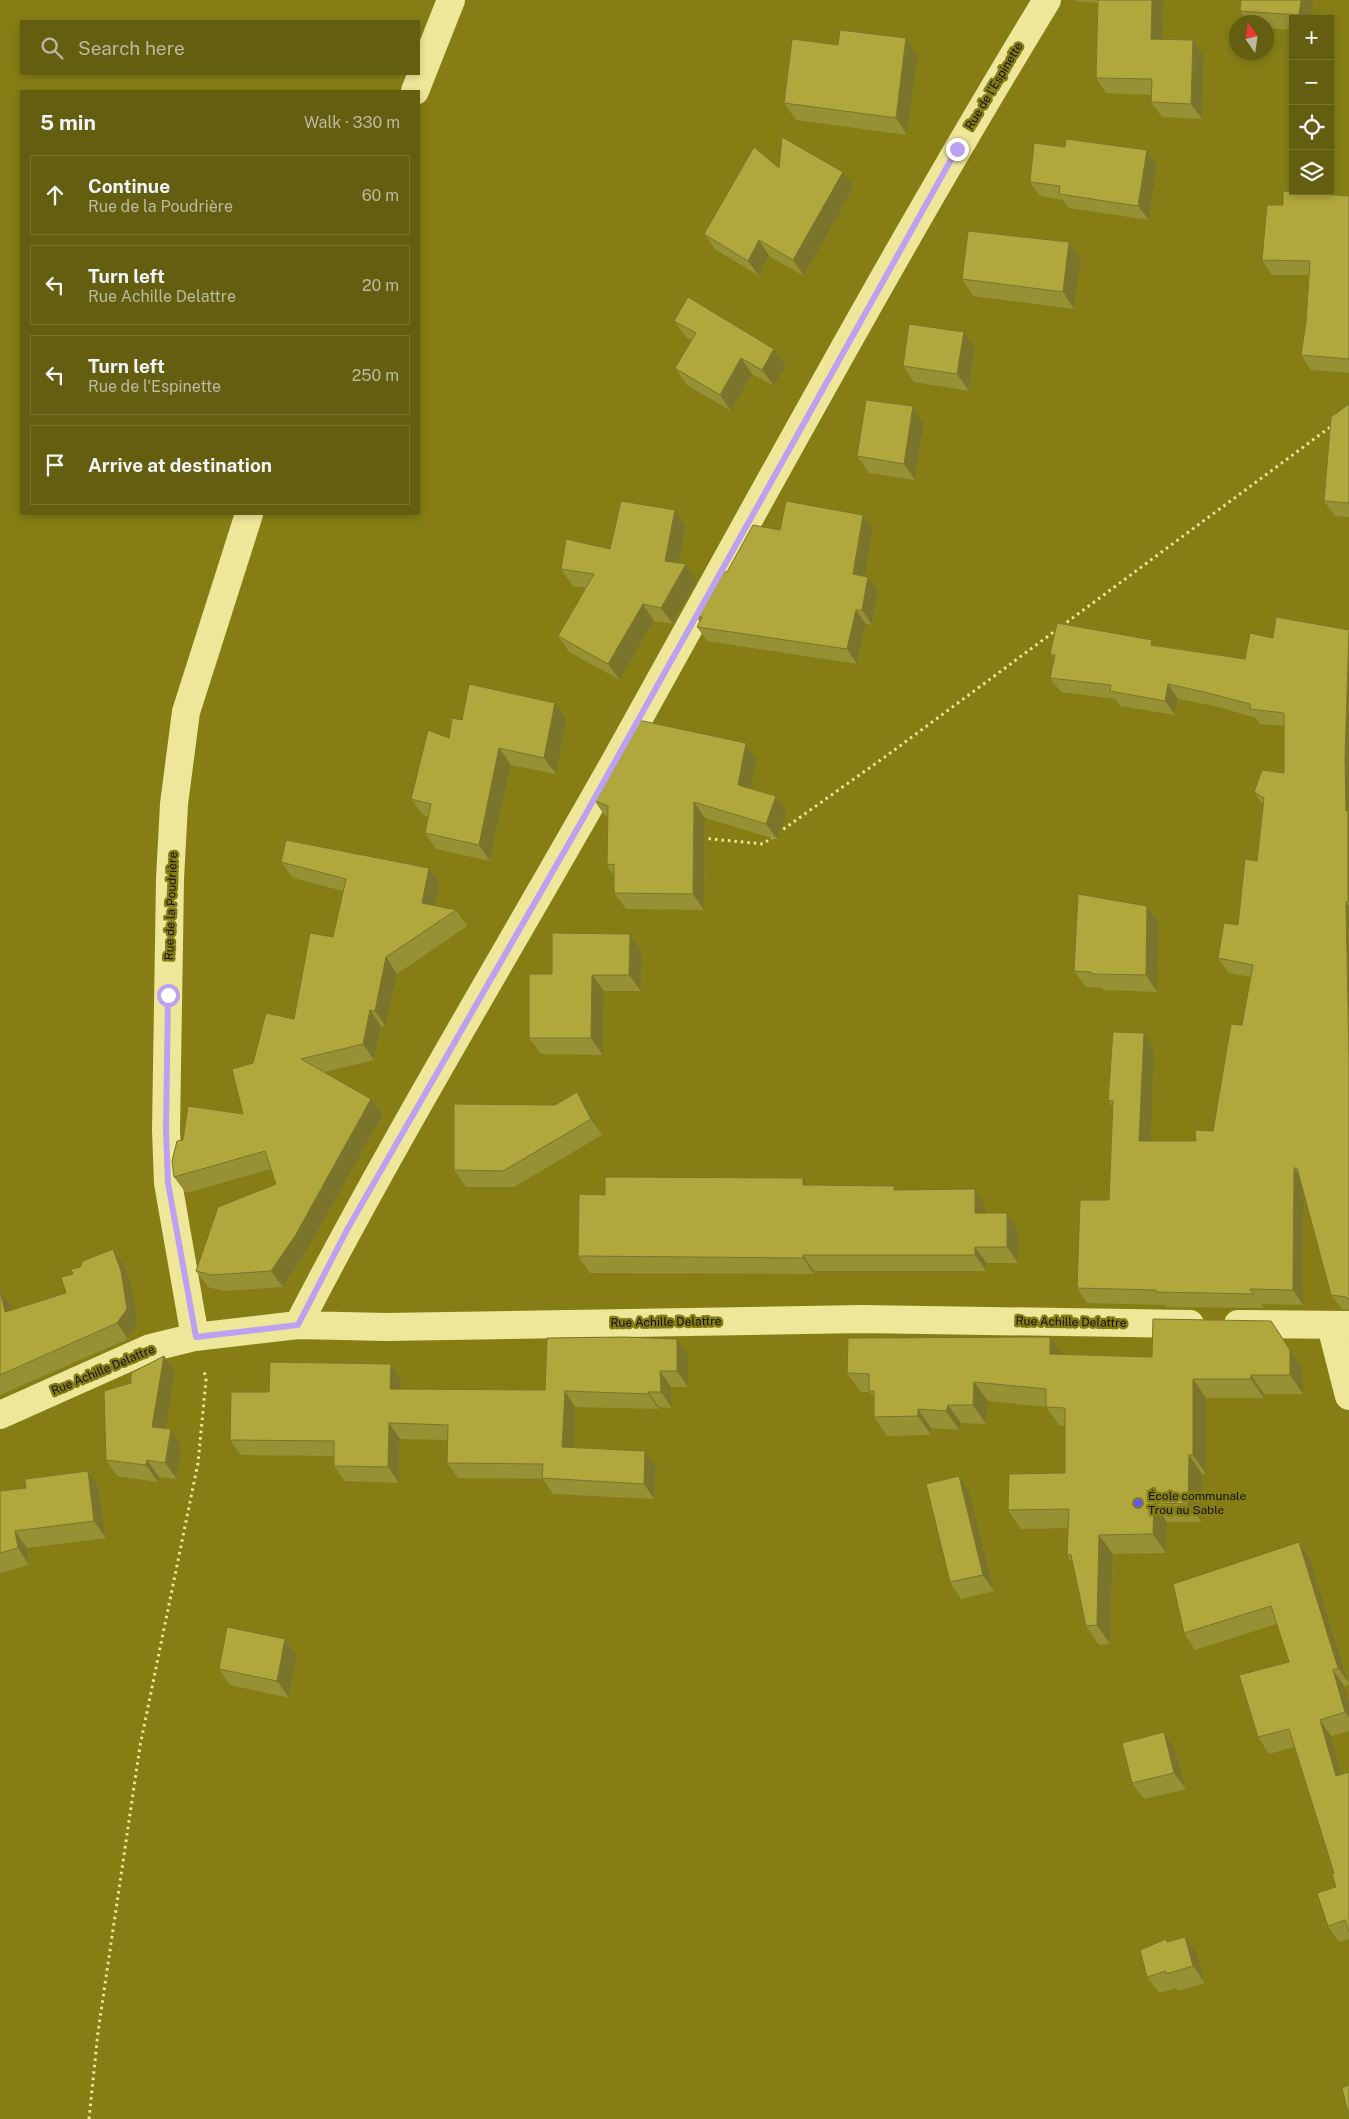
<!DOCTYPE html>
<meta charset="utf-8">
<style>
body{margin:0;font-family:"Public Sans",sans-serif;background:#6a6419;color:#f1f3f6}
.controls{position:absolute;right:15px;top:15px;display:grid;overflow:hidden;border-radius:0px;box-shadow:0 2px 8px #0003}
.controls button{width:45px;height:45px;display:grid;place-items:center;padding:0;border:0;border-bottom:1px solid #787330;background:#645e10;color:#f1f3f6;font:25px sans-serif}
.compass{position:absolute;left:1229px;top:15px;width:45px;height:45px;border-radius:50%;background:#645e10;box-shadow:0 2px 8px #0003;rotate:347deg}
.stop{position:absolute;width:15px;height:15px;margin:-11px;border:4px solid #bca0f2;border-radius:50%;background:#fff}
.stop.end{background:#bca0f2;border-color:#fff;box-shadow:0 1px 5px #0008}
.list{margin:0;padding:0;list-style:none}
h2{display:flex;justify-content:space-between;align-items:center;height:65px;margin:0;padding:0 20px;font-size:21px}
h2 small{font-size:16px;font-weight:400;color:#bbba9f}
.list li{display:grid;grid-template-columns:32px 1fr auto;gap:15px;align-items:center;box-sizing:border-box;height:80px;margin:0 10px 10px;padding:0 10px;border:1px solid #787330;border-radius:0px}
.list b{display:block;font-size:19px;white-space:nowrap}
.list p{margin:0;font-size:16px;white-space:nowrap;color:#bbba9f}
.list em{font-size:16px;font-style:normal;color:#bbba9f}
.icon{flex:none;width:28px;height:28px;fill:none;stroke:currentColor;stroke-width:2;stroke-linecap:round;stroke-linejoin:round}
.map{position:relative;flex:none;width:1349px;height:2119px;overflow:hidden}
.search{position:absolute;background:#645e10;box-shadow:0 2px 8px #0003;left:20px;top:20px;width:400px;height:55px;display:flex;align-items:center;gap:12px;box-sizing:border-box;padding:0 18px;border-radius:0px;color:#bbba9f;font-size:19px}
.panel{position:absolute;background:#645e10;box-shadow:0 2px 8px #0003;left:20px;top:90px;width:400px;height:425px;border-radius:0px}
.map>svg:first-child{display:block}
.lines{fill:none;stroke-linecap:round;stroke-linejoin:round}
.path{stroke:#eee79a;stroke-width:3;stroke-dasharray:2.5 4;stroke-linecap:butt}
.minor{stroke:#eee79a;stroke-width:28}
.wall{fill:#979034}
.shaded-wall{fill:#7b752b}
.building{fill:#b0a73d;stroke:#7b752b}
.route{stroke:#bca0f2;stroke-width:6}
.poi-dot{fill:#6557ff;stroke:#867e15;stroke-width:2}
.labels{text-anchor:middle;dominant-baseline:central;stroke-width:5;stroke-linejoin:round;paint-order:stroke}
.street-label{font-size:12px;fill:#111;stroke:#867e15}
.poi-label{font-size:12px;fill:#111;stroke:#867e15;text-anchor:start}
</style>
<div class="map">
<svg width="1349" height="2119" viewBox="0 0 1349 2119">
<rect width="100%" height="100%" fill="#867e15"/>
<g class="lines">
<!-- path -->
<path class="path" d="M 778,833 L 889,754 L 1333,425
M 702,838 L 763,844 L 773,837
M 89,2119 L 98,2032 L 140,1746 L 198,1463 L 206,1380 L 204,1370"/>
<!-- minor -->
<path class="minor" d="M 415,91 L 451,0
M 1238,1324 L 1349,1325
M 298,1325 C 395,1137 505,956 609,772 C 753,514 893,252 1047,0
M 1331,1326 L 1349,1396
M 195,1337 L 168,1183 L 166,1130 L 170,879 L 174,804 L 186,712 L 249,514
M 0,1415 L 150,1348 L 195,1337 L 298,1325 L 386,1327 L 862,1319 L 1190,1324"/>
</g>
<!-- wall -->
<path class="wall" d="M 1075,0 L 1164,0 L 1162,39 L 1193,40 L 1204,56 L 1202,119 L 1162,117 L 1151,102 L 1151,95 L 1106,93 L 1096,78 L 1098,3 L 1076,1 Z
M 1241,0 L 1312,0 L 1314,2 L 1312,19 L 1293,19 L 1293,30 L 1266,28 L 1266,22 L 1249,22 L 1240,11 Z
M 906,38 L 918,55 L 907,135 L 796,120 L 784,103 L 838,45 Z
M 1157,165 L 1149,220 L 1069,208 L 1063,200 L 1040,196 L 1030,182 Z
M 779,168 L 854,187 L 804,276 L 769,256 L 759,276 L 715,249 L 704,234 Z
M 1349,196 L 1349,373 L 1311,370 L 1301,355 L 1306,322 L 1309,275 L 1272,275 L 1262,260 L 1283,205 Z
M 1069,242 L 1081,259 L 1074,309 L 973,296 L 962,279 Z
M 674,321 L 774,349 L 786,366 L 774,386 L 752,374 L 731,411 L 687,385 L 675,368 L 692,340 L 686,337 Z
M 975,348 L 969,391 L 914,382 L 903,366 Z
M 1349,404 L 1349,517 L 1335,516 L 1324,501 Z
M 913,406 L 924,423 L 915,480 L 869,473 L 857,456 Z
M 675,510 L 686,526 L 679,563 L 697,581 L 673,624 L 654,621 L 620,680 L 569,652 L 558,636 L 586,588 L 573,586 L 561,569 L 610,549 Z
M 873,529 L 865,576 L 878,591 L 872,625 L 866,624 L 857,664 L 707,641 L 697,627 L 700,622 L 695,616 L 780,530 Z
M 1349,630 L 1349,1310 L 1342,1309 L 1331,1295 L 1304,1195 L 1303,1305 L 1261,1304 L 1264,1308 L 1166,1307 L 1165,1305 L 1087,1303 L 1077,1288 L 1109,1200 L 1113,1108 L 1108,1100 L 1154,1048 L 1150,1141 L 1196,1141 L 1213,1131 L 1242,1025 L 1251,977 L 1229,973 L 1218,958 L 1238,925 L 1257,861 L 1263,805 L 1254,792 L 1284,773 L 1284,726 L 1260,724 L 1256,718 L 1215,706 L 1178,699 L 1175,715 L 1120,706 L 1115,699 L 1061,692 L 1050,678 L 1054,659 L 1050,654 L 1156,645 L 1245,659 L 1273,638 Z
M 555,703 L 567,719 L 556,774 L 511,765 L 490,861 L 436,849 L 425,833 L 428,817 L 423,815 L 411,799 L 449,738 L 462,720 Z
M 746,743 L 757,759 L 751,789 L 776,796 L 787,812 L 778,840 L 705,818 L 704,910 L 626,909 L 614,893 L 614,876 L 607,865 L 608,817 L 605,816 L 594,800 Z
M 281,862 L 429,868 L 440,884 L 436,906 L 456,910 L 467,926 L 397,974 L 386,1027 L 381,1026 L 374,1060 L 324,1072 L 371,1099 L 383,1115 L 306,1252 L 283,1287 L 223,1291 L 208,1287 L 196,1271 L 276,1184 L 270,1169 L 186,1193 L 174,1177 L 183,1140 L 243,1114 L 253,1063 L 294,1019 L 333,937 L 343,891 L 293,878 Z
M 1147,906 L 1159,922 L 1157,992 L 1103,990 L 1102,988 L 1086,987 L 1074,971 Z
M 630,934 L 642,951 L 641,991 L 604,991 L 603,1055 L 541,1054 L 529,1038 L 552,974 Z
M 577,1092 L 588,1109 L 602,1135 L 514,1187 L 466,1187 L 454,1170 L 555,1105 Z
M 808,1185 L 897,1190 L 975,1189 L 986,1206 L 986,1213 L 1007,1213 L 1018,1230 L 1018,1263 L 987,1263 L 986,1271 L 814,1271 L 814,1274 L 590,1273 L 578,1256 L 605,1195 Z
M 113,1249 L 124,1264 L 132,1286 L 138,1324 L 128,1339 L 0,1395 L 0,1290 L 11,1305 L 12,1310 L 66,1293 L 73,1274 L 80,1267 Z
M 1271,1321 L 1303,1369 L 1303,1394 L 1264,1394 L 1264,1398 L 1206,1398 L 1206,1474 L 1202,1474 L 1202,1522 L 1167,1522 L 1166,1553 L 1113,1554 L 1110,1644 L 1099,1645 L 1086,1626 L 1073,1564 L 1067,1555 L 1068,1528 L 1021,1529 L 1008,1510 L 1065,1473 L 1065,1426 L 1060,1426 L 1046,1407 L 988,1401 L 986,1424 L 961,1423 L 959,1430 L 931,1428 L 931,1435 L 887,1436 L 874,1417 L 874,1397 L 870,1392 L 861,1392 L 847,1373 L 1062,1354 L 1152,1357 Z
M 688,1354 L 688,1387 L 671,1387 L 672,1408 L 659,1407 L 659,1409 L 575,1407 L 573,1447 L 645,1451 L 656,1467 L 654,1499 L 553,1494 L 543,1479 L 458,1478 L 447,1463 L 448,1440 L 400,1439 L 399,1483 L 345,1481 L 334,1466 L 334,1456 L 241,1455 L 230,1440 L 269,1392 L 391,1364 L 401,1380 L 401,1389 L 545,1390 Z
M 164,1356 L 175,1372 L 166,1429 L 182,1446 L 177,1479 L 159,1477 L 158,1482 L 117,1476 L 106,1460 L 131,1383 Z
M 88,1471 L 99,1487 L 106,1538 L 27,1548 L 29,1565 L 0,1573 L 0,1491 L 26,1488 Z
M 970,1493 L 994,1591 L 961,1599 L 950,1582 Z
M 1299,1542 L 1310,1558 L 1349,1682 L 1349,1685 L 1344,1686 L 1349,1703 L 1349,1731 L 1331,1736 L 1342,1774 L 1349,1772 L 1349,1939 L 1339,1942 L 1328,1926 L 1336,1887 L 1334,1873 L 1294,1747 L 1269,1754 L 1258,1737 L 1289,1662 L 1277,1624 L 1195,1650 L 1184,1633 Z
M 285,1639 L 297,1655 L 289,1698 L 230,1685 L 219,1669 Z
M 1164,1732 L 1175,1749 L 1186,1789 L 1144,1799 L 1132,1783 Z
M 1185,1937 L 1197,1953 L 1205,1983 L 1178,1991 L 1176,1988 L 1159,1993 L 1147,1977 L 1168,1942 Z"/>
<!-- shaded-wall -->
<path class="shaded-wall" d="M 1152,0 L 1164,0 L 1162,55 L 1151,39 Z
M 1301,0 L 1312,0 L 1314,2 L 1312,19 L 1302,19 L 1299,15 Z
M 906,38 L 918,55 L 907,135 L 896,118 Z
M 1193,40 L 1204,56 L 1202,119 L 1191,104 Z
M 1147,150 L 1157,165 L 1149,220 L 1138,206 Z
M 843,172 L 854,187 L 804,276 L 793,260 Z
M 759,240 L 769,256 L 759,276 L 748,261 Z
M 1069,242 L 1081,259 L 1074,309 L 1063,292 Z
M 964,332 L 975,348 L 969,391 L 957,374 Z
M 774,349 L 786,366 L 774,386 L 762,370 Z
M 741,358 L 752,374 L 731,411 L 720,395 Z
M 913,406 L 924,423 L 915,480 L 904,464 Z
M 675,510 L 686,526 L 676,577 L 665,561 Z
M 863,515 L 873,529 L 863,588 L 853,574 Z
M 686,564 L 697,581 L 673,624 L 661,608 Z
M 868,577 L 878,591 L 872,625 L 862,610 Z
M 643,604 L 654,621 L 620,680 L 608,664 Z
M 856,610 L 866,624 L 857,664 L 847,649 Z
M 1349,630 L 1349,903 L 1348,902 L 1345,758 Z
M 1168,684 L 1178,699 L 1175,715 L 1165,701 Z
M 555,703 L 567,719 L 556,774 L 544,758 Z
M 746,743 L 757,759 L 749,801 L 738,785 Z
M 499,748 L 511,765 L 490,861 L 479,845 Z
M 776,796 L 787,812 L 778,840 L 766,824 Z
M 694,802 L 705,818 L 704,910 L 693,894 Z
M 429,868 L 440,884 L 433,919 L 422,903 Z
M 1346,902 L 1349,906 L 1349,1057 L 1348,1046 Z
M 1147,906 L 1159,922 L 1157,992 L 1146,975 Z
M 630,934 L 642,951 L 641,991 L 629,975 Z
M 386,957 L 397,974 L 386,1027 L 375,1011 Z
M 592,975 L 604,991 L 603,1055 L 591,1038 Z
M 370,1010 L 381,1026 L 374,1060 L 363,1044 Z
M 1144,1033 L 1154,1048 L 1150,1155 L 1139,1141 Z
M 577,1092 L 588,1109 L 602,1135 L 591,1119 Z
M 371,1099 L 383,1115 L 306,1252 L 283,1287 L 271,1271 Z
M 1294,1168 L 1304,1183 L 1303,1305 L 1293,1290 Z
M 803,1178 L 815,1195 L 803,1185 Z
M 975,1189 L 986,1206 L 986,1230 L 975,1213 Z
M 1007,1213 L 1018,1230 L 1018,1263 L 1007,1247 Z
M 975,1247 L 987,1263 L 986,1271 L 975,1255 Z
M 113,1249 L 124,1264 L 132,1286 L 138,1324 L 128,1339 L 117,1323 Z
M 803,1255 L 814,1271 L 814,1274 L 803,1258 Z
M 0,1290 L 11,1305 L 16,1327 L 5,1312 Z
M 1271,1321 L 1303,1369 L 1303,1394 L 1290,1375 Z
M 1050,1337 L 1063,1356 L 1050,1354 Z
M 677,1339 L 688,1354 L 688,1387 L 677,1371 Z
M 164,1356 L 175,1372 L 164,1443 L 152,1427 Z
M 391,1364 L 401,1380 L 401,1404 L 390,1389 Z
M 660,1371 L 671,1387 L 672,1408 L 661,1392 Z
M 1251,1375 L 1264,1394 L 1264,1398 L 1251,1379 Z
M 1193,1379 L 1206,1398 L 1206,1474 L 1193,1455 Z
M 974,1382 L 988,1401 L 986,1424 L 973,1405 Z
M 565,1391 L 575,1407 L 573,1462 L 562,1447 Z
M 648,1392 L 659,1407 L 659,1409 L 648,1394 Z
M 948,1405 L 961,1423 L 959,1430 L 946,1411 Z
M 918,1409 L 931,1428 L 931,1435 L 918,1416 Z
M 389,1423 L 400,1439 L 399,1483 L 388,1467 Z
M 171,1429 L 182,1446 L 177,1479 L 165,1463 Z
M 645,1451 L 656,1467 L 654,1499 L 644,1484 Z
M 1189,1455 L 1202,1474 L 1202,1522 L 1188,1504 Z
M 147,1460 L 159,1477 L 158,1482 L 146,1465 Z
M 88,1471 L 99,1487 L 106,1538 L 94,1521 Z
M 959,1476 L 970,1493 L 994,1591 L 983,1575 Z
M 1154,1503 L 1167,1522 L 1166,1553 L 1153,1534 Z
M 15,1531 L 27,1548 L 29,1565 L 18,1548 Z
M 1099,1535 L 1113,1554 L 1110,1644 L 1097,1625 Z
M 1299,1542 L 1310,1558 L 1349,1683 L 1338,1668 Z
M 285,1639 L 297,1655 L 289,1698 L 277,1681 Z
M 1333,1670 L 1344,1686 L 1349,1703 L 1349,1718 L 1345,1712 Z
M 1320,1720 L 1331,1736 L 1347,1792 L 1336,1776 Z
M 1164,1732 L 1175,1749 L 1186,1789 L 1174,1773 Z
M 1185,1937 L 1197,1953 L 1205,1983 L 1193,1966 Z"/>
<!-- building -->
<path class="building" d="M 1098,0 L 1152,0 L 1151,39 L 1193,40 L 1191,104 L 1151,102 L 1152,79 L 1096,78 Z
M 1241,0 L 1301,0 L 1299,15 L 1240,11 Z
M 840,30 L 906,38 L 896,118 L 784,103 L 792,39 L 838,45 Z
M 782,137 L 843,172 L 793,260 L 759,240 L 748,261 L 704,234 L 754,147 L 779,168 Z
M 1066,139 L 1147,150 L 1138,206 L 1059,194 L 1060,186 L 1030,182 L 1034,143 L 1065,147 Z
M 1283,191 L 1349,196 L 1349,359 L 1301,355 L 1306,322 L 1310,261 L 1262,260 L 1267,205 L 1283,205 Z
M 968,231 L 1069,242 L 1063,292 L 962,279 Z
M 688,297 L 774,349 L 762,370 L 741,358 L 720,395 L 675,368 L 696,333 L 674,321 Z
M 909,324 L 964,332 L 957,374 L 903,366 Z
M 866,400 L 913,406 L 904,464 L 857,456 Z
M 1349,404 L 1349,503 L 1324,501 L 1331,417 Z
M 621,501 L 675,510 L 665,561 L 686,564 L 661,608 L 643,604 L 608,664 L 558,636 L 594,574 L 561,569 L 566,539 L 610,549 Z
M 786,501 L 863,515 L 853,574 L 868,577 L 862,610 L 856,610 L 847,649 L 697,627 L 702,617 L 695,616 L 720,571 L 727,572 L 753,525 L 780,530 Z
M 1276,617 L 1349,630 L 1345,758 L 1346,811 L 1348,811 L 1348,902 L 1346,902 L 1349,1057 L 1349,1300 L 1346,1297 L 1331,1295 L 1297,1168 L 1294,1168 L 1293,1290 L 1250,1289 L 1253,1294 L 1156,1292 L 1156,1290 L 1077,1288 L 1080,1200 L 1109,1200 L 1113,1101 L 1108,1100 L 1113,1032 L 1144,1033 L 1139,1141 L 1196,1141 L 1195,1130 L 1213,1131 L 1231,1024 L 1242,1025 L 1253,965 L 1218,958 L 1224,923 L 1238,925 L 1245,859 L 1257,861 L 1264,798 L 1254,792 L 1262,770 L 1284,773 L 1284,713 L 1250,709 L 1250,704 L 1204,692 L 1168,684 L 1165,701 L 1110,691 L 1111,685 L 1050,678 L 1055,655 L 1050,654 L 1057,623 L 1152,640 L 1151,645 L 1245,659 L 1250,633 L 1273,638 Z
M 469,684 L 555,703 L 544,758 L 499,748 L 479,845 L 425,833 L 431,804 L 411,799 L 428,730 L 449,738 L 452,718 L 462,720 Z
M 638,720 L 746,743 L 738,785 L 776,796 L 766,824 L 694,802 L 693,894 L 614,893 L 614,864 L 607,865 L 608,806 L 594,800 Z
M 286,840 L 429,868 L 422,903 L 456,910 L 386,957 L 375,1011 L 370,1010 L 363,1044 L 301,1059 L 371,1099 L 295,1236 L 271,1271 L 212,1275 L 196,1271 L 218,1207 L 276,1184 L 265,1151 L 174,1177 L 172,1161 L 177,1141 L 183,1140 L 188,1106 L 243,1114 L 232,1069 L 253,1063 L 266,1013 L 294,1019 L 310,933 L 333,937 L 346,879 L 281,862 Z
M 1078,894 L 1147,906 L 1146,975 L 1091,974 L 1091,972 L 1074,971 Z
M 552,933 L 630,934 L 629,975 L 592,975 L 591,1038 L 529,1038 L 529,974 L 552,974 Z
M 577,1092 L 591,1119 L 503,1171 L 454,1170 L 454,1104 L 555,1105 Z
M 605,1177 L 803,1178 L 803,1185 L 894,1186 L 894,1190 L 975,1189 L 975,1213 L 1007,1213 L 1007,1247 L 975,1247 L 975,1255 L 803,1255 L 803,1258 L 578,1256 L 579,1194 L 605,1195 Z
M 113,1249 L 121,1271 L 127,1309 L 117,1323 L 0,1375 L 0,1290 L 5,1312 L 66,1293 L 61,1277 L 73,1274 L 71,1269 L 80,1267 L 83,1261 Z
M 1153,1319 L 1271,1321 L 1290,1350 L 1290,1375 L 1251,1375 L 1251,1379 L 1193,1379 L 1193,1455 L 1189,1455 L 1188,1504 L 1154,1503 L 1153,1534 L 1099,1535 L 1097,1625 L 1086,1626 L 1071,1555 L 1067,1555 L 1069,1509 L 1008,1510 L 1009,1474 L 1065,1473 L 1065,1408 L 1046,1407 L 1046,1389 L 974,1382 L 973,1405 L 948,1405 L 946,1411 L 918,1409 L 918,1416 L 874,1417 L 874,1391 L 869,1391 L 869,1374 L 847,1373 L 848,1338 L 1050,1337 L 1050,1354 L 1152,1357 Z
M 624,1337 L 677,1339 L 677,1371 L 660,1371 L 661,1392 L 648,1392 L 648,1394 L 565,1391 L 562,1447 L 645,1451 L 644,1484 L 542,1478 L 543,1464 L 447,1463 L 448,1425 L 389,1423 L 388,1467 L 334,1466 L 334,1441 L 230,1440 L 231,1392 L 269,1392 L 270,1362 L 391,1364 L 390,1389 L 545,1390 L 547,1338 Z
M 164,1356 L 152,1427 L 171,1429 L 165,1463 L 147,1460 L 146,1465 L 106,1460 L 104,1391 L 131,1383 L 131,1373 Z
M 88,1471 L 94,1521 L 15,1531 L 18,1548 L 0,1553 L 0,1491 L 26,1488 L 25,1479 Z
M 959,1476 L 983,1575 L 950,1582 L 926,1484 Z
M 1299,1542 L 1338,1668 L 1333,1670 L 1345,1712 L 1320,1720 L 1336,1776 L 1349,1772 L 1349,1932 L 1345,1920 L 1328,1926 L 1317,1893 L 1336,1887 L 1332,1873 L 1334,1873 L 1289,1729 L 1258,1737 L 1239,1675 L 1289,1662 L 1271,1606 L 1184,1633 L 1173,1584 Z
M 227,1627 L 285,1639 L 277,1681 L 219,1669 Z
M 1164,1732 L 1174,1773 L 1132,1783 L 1122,1743 Z
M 1185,1937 L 1193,1966 L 1166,1974 L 1166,1971 L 1147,1977 L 1140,1950 L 1166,1939 L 1167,1942 Z
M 1349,2085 L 1349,2116 L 1342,2088 Z"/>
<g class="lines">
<!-- route -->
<path class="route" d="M 168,995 L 166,1130 L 168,1183 L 196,1337 L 298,1325 L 348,1228 L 584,817 L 957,149"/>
</g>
<!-- markers -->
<circle class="poi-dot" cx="1138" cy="1503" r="5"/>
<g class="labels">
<!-- street labels -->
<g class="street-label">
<text transform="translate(994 86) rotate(-59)">Rue de l'Espinette</text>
<text transform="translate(171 906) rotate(-88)">Rue de la Poudrière</text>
<text transform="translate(666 1322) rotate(-1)">Rue Achille Delattre</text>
<text transform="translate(1071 1322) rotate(1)">Rue Achille Delattre</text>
<text transform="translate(103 1370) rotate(-23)">Rue Achille Delattre</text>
</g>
<!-- poi labels -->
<g class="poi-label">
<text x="1148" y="1496">École communale<tspan x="1148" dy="14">Trou au Sable</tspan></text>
</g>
</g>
</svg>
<div class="controls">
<button>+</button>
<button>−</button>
<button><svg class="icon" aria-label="locate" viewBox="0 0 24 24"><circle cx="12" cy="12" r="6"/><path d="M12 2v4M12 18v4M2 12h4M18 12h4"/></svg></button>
<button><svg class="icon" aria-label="layers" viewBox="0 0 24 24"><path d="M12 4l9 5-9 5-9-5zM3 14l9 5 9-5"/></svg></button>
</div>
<svg class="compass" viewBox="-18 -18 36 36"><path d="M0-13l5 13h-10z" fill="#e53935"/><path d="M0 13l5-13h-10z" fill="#bbba9f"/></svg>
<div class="stop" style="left:168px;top:995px"></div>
<div class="stop end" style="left:957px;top:149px"></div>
<div class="search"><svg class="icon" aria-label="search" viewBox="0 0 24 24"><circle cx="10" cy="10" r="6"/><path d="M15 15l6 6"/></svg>Search here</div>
<section class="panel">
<h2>5 min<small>Walk · 330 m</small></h2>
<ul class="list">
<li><svg class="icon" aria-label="ahead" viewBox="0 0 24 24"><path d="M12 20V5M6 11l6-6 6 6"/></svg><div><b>Continue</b><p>Rue de la Poudrière</p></div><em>60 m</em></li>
<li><svg class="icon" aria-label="left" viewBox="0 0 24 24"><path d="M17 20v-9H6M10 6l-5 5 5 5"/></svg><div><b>Turn left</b><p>Rue Achille Delattre</p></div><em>20 m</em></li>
<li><svg class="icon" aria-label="left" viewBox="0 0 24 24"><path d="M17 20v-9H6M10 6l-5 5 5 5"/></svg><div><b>Turn left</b><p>Rue de l'Espinette</p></div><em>250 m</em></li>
<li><svg class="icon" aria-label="arrive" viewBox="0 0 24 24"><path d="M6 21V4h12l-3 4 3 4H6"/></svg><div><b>Arrive at destination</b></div></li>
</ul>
</section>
</div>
